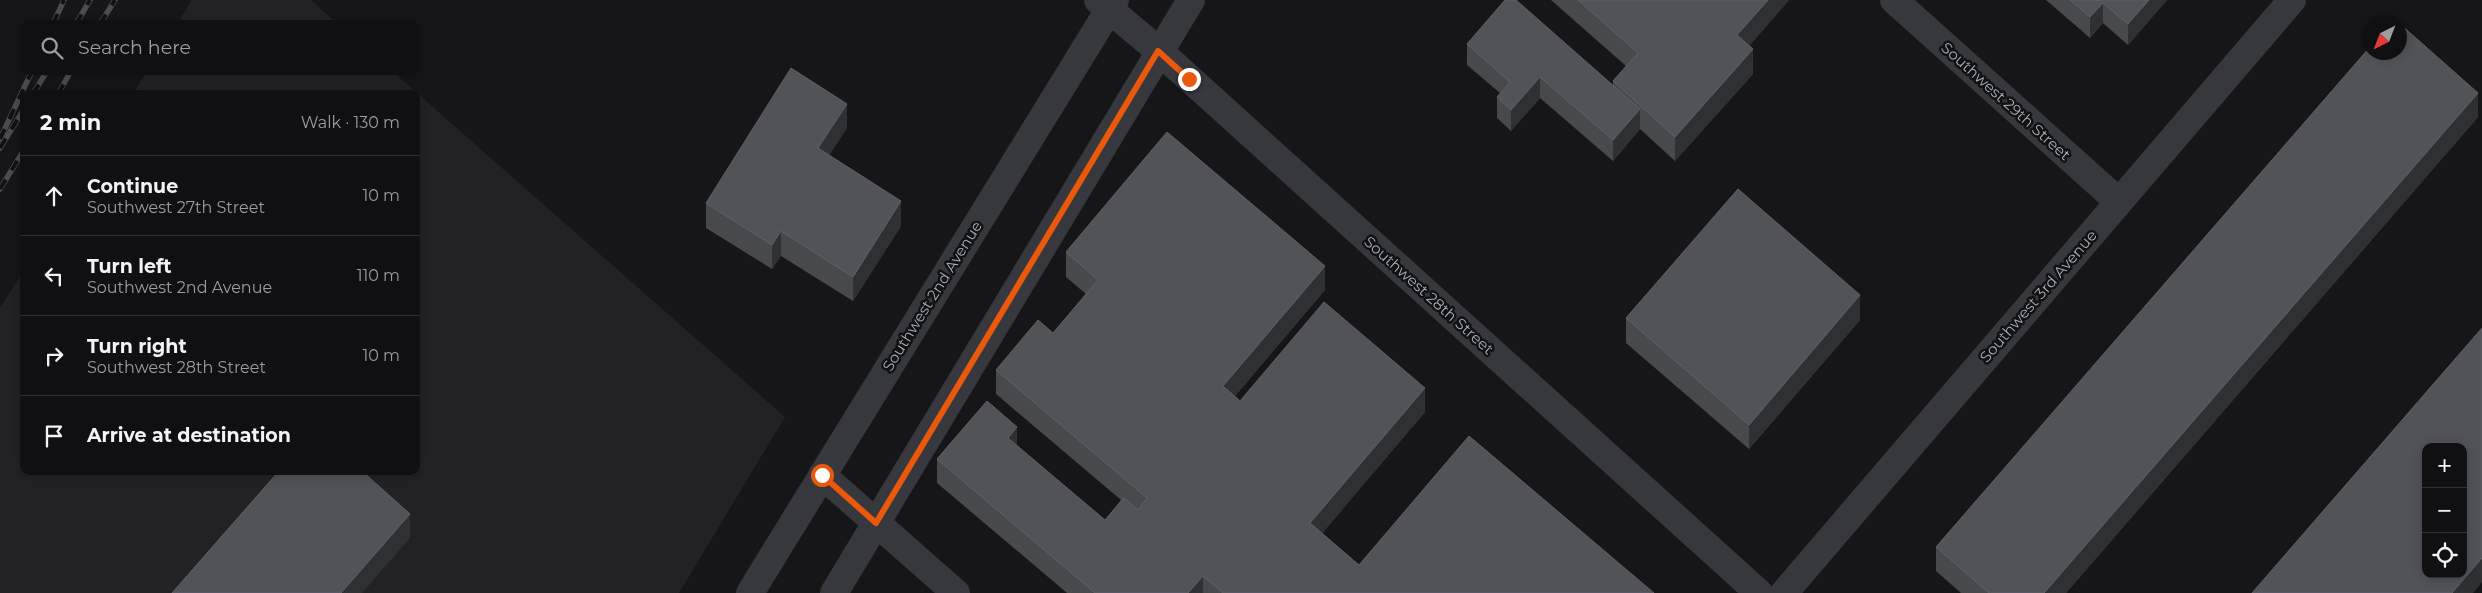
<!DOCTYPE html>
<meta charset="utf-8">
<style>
body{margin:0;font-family:Montserrat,sans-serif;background:#19191b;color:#f1f3f6}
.controls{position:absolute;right:15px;bottom:15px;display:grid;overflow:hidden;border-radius:10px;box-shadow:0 2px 12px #0003}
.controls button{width:45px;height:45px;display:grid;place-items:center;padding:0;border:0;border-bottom:1px solid #303032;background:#101012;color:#f1f3f6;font:25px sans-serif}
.compass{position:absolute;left:2362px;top:15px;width:45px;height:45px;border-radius:50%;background:#101012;box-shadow:0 2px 12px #0003;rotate:222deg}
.stop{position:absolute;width:15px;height:15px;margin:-11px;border:4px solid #ea580c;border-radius:50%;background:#fff}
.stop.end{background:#ea580c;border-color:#fff;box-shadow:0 1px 5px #0008}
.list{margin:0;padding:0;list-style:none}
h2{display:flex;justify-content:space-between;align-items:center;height:65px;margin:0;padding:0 20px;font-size:21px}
h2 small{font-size:16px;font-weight:400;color:#9c9d9f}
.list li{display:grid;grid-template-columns:32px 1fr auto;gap:15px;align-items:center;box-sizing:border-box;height:80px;padding:0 20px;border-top:1px solid #303032}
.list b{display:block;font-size:19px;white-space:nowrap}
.list p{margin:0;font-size:16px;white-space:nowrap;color:#9c9d9f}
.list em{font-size:16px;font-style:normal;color:#9c9d9f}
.icon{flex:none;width:28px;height:28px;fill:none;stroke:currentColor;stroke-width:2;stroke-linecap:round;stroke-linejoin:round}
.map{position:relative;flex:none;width:2482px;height:593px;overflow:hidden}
.search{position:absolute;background:#101012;box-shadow:0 2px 12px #0003;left:20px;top:20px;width:400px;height:55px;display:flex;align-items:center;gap:12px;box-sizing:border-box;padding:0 18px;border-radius:10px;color:#9c9d9f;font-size:19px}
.panel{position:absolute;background:#101012;box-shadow:0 2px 12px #0003;left:20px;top:90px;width:400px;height:385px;border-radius:10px}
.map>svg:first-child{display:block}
.built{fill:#222225}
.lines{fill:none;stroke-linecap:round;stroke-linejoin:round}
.minor{stroke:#37383d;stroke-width:28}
.rail-casing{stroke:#4a4c52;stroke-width:5.5}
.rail{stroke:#111113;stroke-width:4;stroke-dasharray:11;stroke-linecap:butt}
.wall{fill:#47494d}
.shaded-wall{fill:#2f3033}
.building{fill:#525359;stroke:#5f6168;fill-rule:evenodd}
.route{stroke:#ea580c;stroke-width:6}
.labels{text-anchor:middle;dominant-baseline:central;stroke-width:5;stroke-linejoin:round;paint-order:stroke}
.street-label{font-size:15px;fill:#a8adb8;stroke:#111113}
</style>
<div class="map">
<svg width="2482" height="593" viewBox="0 0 2482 593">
<rect width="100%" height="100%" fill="#161618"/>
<!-- built -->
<path class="built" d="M 192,0 L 311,0 L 338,24 L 177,24 Z
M 147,71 L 392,71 L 785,417 L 679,593 L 0,593 L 0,308 L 24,270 L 24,471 L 416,471 L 416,94 L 133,94 Z"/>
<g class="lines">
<!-- minor -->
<path class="minor" d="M 1098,0 L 1159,51 L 1759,593
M 1894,0 L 2119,202
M 822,475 L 956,593
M 750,593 L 1115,0
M 834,593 L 1191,0
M 1784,593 L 2292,0"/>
<!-- rail casing -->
<g class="rail-casing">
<path id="rail" d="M 53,24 L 64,0
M 76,24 L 90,0
M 100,24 L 115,0
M 33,94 L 47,71
M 58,94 L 71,71
M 0,139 L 32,71
M 0,148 L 24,109
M 0,189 L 24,150"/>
</g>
<!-- rail -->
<use href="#rail" class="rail"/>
</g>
<!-- wall -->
<path class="wall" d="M 1551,0 L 1789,0 L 1749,46 L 1753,74 L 1675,161 L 1640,129 L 1613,161 L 1540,98 L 1511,131 L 1497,118 L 1497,97 L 1500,93 L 1467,65 L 1467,44 L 1613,85 L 1613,81 L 1626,66 Z
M 2046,0 L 2167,0 L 2128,45 L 2103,23 L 2090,38 Z
M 2478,117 L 2066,593 L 1961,593 L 1936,571 L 1936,547 Z
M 847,128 L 829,155 L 901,226 L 853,301 L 781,256 L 772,269 L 706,228 L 706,203 Z
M 1066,252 L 1325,290 L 1235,396 L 1240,401 L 1425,412 L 1322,533 L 1359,565 L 1654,593 L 1067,593 L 937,483 L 937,459 L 1017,446 L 1105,520 L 1121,500 L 996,394 L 996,370 L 1053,333 L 1086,294 L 1066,277 Z
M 1626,318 L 1860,320 L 1749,449 L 1626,343 Z"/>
<!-- shaded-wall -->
<path class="shaded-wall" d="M 1768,0 L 1789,0 L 1737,60 L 1737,35 Z
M 2149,0 L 2167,0 L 2128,45 L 2128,24 Z
M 2103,3 L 2103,23 L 2090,38 L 2090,17 Z
M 1753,49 L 1753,74 L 1675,161 L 1675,137 Z
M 1540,77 L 1540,98 L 1511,131 L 1511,110 Z
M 2478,93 L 2478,117 L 2066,593 L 2044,593 Z
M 847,104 L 847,128 L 818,173 L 818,148 Z
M 1640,109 L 1640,129 L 1613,161 L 1613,140 Z
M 901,201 L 901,226 L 853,301 L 853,277 Z
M 781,231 L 781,256 L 772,269 L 772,245 Z
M 1325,266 L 1325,290 L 1223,410 L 1223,386 Z
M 1860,295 L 1860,320 L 1749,449 L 1749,425 Z
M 1425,388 L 1425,412 L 1310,548 L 1310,523 Z
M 1017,427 L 1017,451 L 1008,438 Z
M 410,514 L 410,538 L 362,593 L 341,593 Z
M 2482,558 L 2482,582 L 2473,593 L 2452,593 Z
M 1203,576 L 1203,593 L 1188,593 Z"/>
<!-- building -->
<path class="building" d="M 1505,0 L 1516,0 L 1640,109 L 1613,140 L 1540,77 L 1511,110 L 1497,97 L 1510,82 L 1467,44 Z
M 1578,0 L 1768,0 L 1737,35 L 1753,49 L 1675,137 L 1613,81 L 1638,53 Z
M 2070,0 L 2149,0 L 2128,24 L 2103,3 L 2090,17 Z
M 2394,19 L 2397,22 L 2391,22 Z
M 2400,24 L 2478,93 L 2044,593 L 1989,593 L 1936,547 L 2370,47 L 2370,52 L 2400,52 Z
M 791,68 L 847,104 L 818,148 L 901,201 L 853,277 L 781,231 L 772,245 L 706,203 Z
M 1167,132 L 1325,266 L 1223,386 L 1240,401 L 1324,302 L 1425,388 L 1310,523 L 1359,565 L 1469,436 L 1654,593 L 1223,593 L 1203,576 L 1188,593 L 1095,593 L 937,459 L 987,401 L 1017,427 L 1008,438 L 1105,520 L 1124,498 L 1138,510 L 1147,498 L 996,370 L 1038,320 L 1053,333 L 1098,280 L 1066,252 Z
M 1738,189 L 1860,295 L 1749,425 L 1626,318 Z
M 2482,328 L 2482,558 L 2452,593 L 2252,593 ZM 2426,447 L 2463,447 L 2463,574 L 2426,574 Z
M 279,471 L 362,471 L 410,514 L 341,593 L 172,593 Z"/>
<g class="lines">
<!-- route -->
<path class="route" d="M 822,475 L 876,523 L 1158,51 L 1189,79"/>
</g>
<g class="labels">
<!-- street labels -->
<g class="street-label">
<text transform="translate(2006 101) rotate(42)">Southwest 29th Street</text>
<text transform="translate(1429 295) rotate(42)">Southwest 28th Street</text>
<text transform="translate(932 296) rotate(-58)">Southwest 2nd Avenue</text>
<text transform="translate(2038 296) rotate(-49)">Southwest 3rd Avenue</text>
</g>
</g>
</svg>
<div class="controls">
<button>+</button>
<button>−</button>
<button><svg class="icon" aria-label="locate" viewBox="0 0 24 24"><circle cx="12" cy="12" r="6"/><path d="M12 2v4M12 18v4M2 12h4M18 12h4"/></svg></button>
</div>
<svg class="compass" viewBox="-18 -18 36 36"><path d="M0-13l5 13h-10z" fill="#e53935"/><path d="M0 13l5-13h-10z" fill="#9c9d9f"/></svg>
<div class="stop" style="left:822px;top:475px"></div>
<div class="stop end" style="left:1189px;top:79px"></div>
<div class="search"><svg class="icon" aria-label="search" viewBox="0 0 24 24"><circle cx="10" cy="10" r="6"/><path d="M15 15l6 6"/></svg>Search here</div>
<section class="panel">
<h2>2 min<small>Walk · 130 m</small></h2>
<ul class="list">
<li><svg class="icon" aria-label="ahead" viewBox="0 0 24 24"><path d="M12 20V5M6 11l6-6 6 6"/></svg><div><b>Continue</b><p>Southwest 27th Street</p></div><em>10 m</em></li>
<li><svg class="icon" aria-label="left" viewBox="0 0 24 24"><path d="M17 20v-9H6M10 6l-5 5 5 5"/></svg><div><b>Turn left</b><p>Southwest 2nd Avenue</p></div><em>110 m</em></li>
<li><svg class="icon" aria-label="right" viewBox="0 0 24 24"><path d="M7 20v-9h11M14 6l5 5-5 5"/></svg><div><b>Turn right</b><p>Southwest 28th Street</p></div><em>10 m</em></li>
<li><svg class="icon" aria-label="arrive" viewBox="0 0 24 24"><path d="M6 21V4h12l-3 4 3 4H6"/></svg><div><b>Arrive at destination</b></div></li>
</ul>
</section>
</div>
